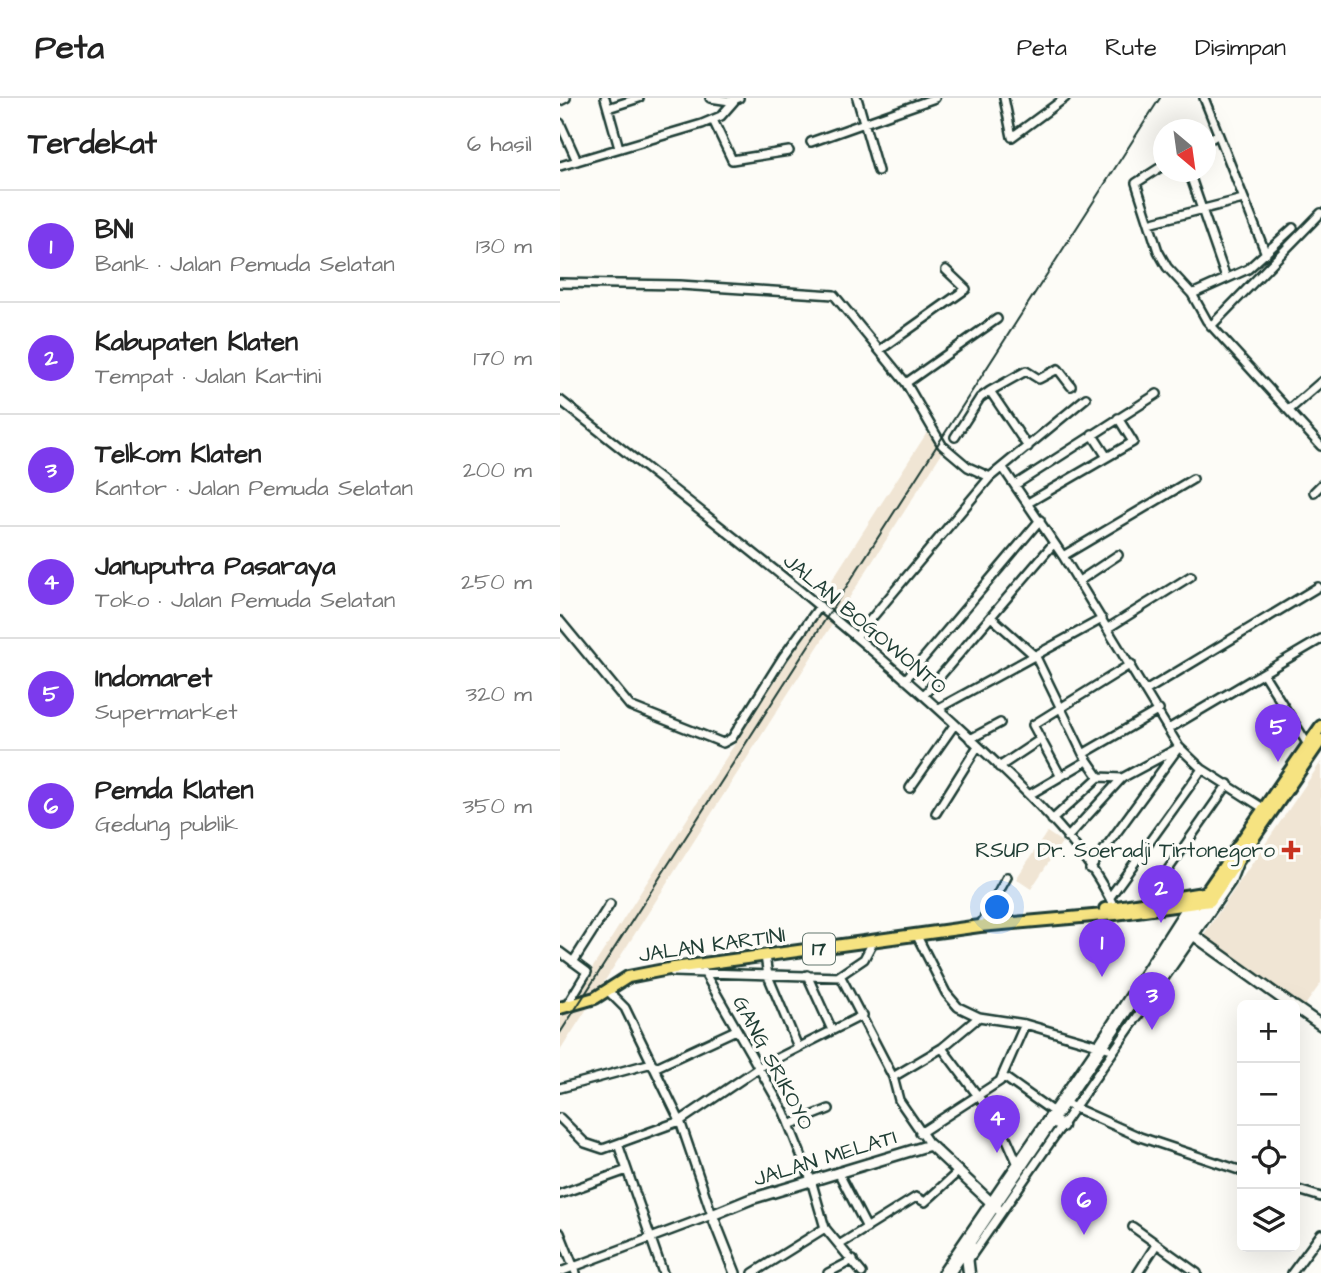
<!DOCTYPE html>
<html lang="id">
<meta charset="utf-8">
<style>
body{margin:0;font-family:"Architects Daughter",sans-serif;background:#f2f2f2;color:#222}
.controls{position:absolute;right:21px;bottom:21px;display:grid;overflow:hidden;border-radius:10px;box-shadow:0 7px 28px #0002}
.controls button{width:63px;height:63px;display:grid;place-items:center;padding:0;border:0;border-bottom:2px solid #e0e0e0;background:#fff;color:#222;font:35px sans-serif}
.compass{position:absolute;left:593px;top:21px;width:63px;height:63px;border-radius:50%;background:#fff;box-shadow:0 7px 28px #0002;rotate:151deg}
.you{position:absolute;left:438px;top:810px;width:24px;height:24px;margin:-18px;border:5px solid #fff;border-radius:50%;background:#1a73e8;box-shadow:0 0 0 10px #1a73e833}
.badge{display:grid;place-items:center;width:46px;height:46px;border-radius:50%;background:#7c3aed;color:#fff;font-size:23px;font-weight:700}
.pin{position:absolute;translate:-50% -58px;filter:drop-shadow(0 2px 4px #0008)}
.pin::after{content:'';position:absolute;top:37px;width:24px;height:21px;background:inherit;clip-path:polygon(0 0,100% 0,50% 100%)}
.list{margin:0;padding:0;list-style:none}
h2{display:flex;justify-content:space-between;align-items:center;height:91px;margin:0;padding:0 28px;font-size:30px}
h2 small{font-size:23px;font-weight:400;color:#767676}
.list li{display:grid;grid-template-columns:46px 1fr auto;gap:21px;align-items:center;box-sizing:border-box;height:112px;padding:0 28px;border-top:2px solid #e0e0e0}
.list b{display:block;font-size:26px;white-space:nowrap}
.list p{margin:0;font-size:23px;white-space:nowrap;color:#767676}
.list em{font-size:23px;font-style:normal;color:#767676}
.icon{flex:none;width:38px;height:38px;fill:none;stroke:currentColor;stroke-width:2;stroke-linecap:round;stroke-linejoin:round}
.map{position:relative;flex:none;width:761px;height:1175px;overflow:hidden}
header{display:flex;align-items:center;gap:42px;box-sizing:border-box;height:98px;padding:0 35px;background:#fff;border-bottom:2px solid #e0e0e0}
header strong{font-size:33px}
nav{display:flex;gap:38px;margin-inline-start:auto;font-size:24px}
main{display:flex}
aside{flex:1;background:#fff}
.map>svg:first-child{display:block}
.built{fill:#f0e5d4}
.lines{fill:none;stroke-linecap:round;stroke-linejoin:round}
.minor-casing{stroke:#1f3d34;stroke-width:12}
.tertiary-casing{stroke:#1f3d34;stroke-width:14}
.secondary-casing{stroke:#1f3d34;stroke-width:15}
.trunk-casing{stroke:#1f3d34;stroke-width:16}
.minor{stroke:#fdfcf7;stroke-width:7}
.tertiary{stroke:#fdfcf7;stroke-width:9}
.secondary{stroke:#fdfcf7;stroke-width:10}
.trunk{stroke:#f6e381;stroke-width:10}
.rail{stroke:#1f3d34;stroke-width:2}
.poi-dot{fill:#c8321e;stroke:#fdfcf7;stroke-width:2.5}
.labels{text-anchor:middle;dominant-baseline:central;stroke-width:7;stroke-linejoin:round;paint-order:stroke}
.shield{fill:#fdfcf7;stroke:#62766e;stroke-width:2}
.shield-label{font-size:19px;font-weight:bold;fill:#1f3d34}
.street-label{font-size:21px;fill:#1f3d34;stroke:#fdfcf7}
.poi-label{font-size:21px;fill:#1f3d34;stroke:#fdfcf7;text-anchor:end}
</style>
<header>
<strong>Peta</strong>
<nav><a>Peta</a><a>Rute</a><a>Disimpan</a></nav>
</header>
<main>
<aside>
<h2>Terdekat<small>6 hasil</small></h2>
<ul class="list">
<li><span class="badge">1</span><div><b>BNI</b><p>Bank · Jalan Pemuda Selatan</p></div><em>130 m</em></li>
<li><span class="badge">2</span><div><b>Kabupaten Klaten</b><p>Tempat · Jalan Kartini</p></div><em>170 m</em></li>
<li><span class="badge">3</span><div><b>Telkom Klaten</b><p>Kantor · Jalan Pemuda Selatan</p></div><em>200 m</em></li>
<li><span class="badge">4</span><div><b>Januputra Pasaraya</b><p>Toko · Jalan Pemuda Selatan</p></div><em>250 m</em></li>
<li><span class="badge">5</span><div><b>Indomaret</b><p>Supermarket</p></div><em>320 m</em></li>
<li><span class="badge">6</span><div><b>Pemda Klaten</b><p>Gedung publik</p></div><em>350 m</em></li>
</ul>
</aside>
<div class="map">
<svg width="761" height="1175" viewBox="0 0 761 1175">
<rect width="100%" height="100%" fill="#fdfcf7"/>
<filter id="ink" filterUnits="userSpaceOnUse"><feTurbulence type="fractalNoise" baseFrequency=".0143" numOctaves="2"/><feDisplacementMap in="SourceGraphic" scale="14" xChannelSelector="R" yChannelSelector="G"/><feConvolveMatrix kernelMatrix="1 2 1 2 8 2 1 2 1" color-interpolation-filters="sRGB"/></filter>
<g filter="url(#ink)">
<!-- built -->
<path class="built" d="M 368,333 L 383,353 L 0,953 L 0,921 L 263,507 L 259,502 Z
M 761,664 L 761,885 L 743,910 L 642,839 Z
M 487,734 L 502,744 L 471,791 L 456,781 Z"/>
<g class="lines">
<!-- minor casing -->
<g class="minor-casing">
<path id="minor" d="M 45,0 L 59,50
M 150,0 L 170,3 L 179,0
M 297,0 L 318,73
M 444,0 L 452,39 L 505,0
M 644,0 L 706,156
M 0,3 L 6,0
M 48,10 L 79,0
M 153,22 L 172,62 L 229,53
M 0,25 L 17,63
M 251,44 L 375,0
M 646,44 L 658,36
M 604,67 L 576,85 L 598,153 L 607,169 L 632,196 L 647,223 L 761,348
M 0,68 L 142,26 L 161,18 L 175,2
M 629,74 L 666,180
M 589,125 L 683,101
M 0,185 L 120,187 L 274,197 L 346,285 L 382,347 L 408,369 L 430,379
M 632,196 L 688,171 L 733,130
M 651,228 L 761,115
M 320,252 L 406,191 L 386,172
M 346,285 L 437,221
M 430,293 L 466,273 L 479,281 L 498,271 L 511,288
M 0,302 C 138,412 281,519 410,640 C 461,689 524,744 554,809
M 729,312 L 761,284
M 532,336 L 547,359
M 395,339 L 420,300 L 430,293 L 468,349
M 443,370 L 503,458 L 619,649 L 642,671 L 703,710
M 455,387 L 597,296
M 754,394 L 761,387
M 468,405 L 573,344 L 558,320
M 503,458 L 633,381
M 519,483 L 558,457
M 431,519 L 476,559 L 523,656 L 539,679 L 562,680
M 0,523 L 70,608 L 163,645 L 172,640 L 223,559 L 260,508
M 548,530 L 631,478
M 296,539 L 430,379 L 526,300
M 703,575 L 761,541
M 345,582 L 480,422
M 587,592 L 758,489
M 364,597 L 494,445
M 379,610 L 542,521
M 610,630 L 703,575 L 750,650
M 410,641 L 440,625
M 523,656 L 599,612
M 439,669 L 481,641
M 500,677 L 473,627 L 571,566
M 350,690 L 395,626
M 469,697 L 527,663
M 376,715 L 418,648
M 492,722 L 539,679
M 507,740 L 562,680 L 616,651
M 530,771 L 619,649
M 550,799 L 642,671
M 586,803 L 668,686
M 420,828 L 447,779
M 357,838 L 386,895 L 398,909 L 419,919 L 465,926 L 548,950
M 0,854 L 27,874 L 7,907
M 205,858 L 208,878 L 238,949
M 13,864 L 50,806
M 113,874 L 281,879 L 333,979 L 339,1002 L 370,1047
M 144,874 L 224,1014 L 251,1082 L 265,1130 L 279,1147
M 247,877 L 272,932
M 279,878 L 304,861 L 313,844
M 382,950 L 442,1030 L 457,1064
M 94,970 L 176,932
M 333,979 L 382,950 L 419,919
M 444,979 L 492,1013
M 0,990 L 92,965
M 504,1005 L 580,1039 L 682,1073
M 0,1020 L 25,1045 L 43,1051 L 120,1023 L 200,969 L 303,917
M 229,1027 L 269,1011
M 360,1035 L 440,983 L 465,926
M 58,1046 L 103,1175
M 278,1074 L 307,1130
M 735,1091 L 761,1099
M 0,1096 L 67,1072
M 573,1129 L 637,1175
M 0,1135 L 16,1175
M 409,1161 L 671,784 L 679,763
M 0,1174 L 152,1117 L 120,1023 L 65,910 L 48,893
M 193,1175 L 265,1130
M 268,1175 L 293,1162
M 302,1175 L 279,1147 L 356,1099 L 365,1104 L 399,1073
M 382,1175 L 538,947 L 629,805
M 578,1175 L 596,1147
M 732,1175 L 761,1136"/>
</g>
<!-- tertiary casing -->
<g class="tertiary-casing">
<path id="tertiary" d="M 625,831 L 731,907
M 735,909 L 761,927
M 175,1175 L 152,1117 L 191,1101 L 370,1047 L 438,1111"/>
</g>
<!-- secondary casing -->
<g class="secondary-casing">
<path id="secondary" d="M 596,880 L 650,803
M 492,1022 L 502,1028
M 389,1175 L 640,803
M 409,1175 L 407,1158 L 411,1149"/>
</g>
<!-- trunk casing -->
<g class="trunk-casing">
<path id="trunk" d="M 640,803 L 761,628
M 545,811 L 649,794
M 0,910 L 35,900 L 68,879 L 114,870 L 420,828 L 555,816 L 650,803 L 761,642"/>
</g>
<!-- minor -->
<use href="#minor" class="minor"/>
<!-- tertiary -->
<use href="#tertiary" class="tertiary"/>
<!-- secondary -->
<use href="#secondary" class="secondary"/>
<!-- trunk -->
<use href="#trunk" class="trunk"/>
<!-- rail -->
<path class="rail" d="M 0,935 L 600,0"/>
</g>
</g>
<!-- markers -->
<path class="poi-dot" d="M727.5 741.5h7v7h7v7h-7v7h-7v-7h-7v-7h7z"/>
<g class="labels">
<!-- shield labels -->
<rect class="shield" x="243" y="835.5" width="32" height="31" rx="5"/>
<g class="shield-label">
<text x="259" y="851">17</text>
</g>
<!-- street labels -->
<g class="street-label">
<text transform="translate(305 526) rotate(40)">JALAN BOGOWONTO</text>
<text transform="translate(152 847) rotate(-8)">JALAN KARTINI</text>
<text transform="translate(213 965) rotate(62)">GANG SRIKOYO</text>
<text transform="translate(265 1060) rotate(-17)">JALAN MELATI</text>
</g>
<!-- poi labels -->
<g class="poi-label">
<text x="715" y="752">RSUP Dr. Soeradji Tirtonegoro</text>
</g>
</g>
</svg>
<div class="controls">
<button>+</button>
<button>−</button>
<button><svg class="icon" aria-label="locate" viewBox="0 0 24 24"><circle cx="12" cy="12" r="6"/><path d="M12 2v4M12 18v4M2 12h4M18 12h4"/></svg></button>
<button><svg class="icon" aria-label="layers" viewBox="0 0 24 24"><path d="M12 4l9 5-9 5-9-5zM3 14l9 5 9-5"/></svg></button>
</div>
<svg class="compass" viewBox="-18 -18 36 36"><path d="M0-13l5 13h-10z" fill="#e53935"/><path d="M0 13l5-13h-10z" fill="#767676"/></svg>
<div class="you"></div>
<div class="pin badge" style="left:542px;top:879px">1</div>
<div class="pin badge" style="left:601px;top:825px">2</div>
<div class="pin badge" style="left:592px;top:932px">3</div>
<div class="pin badge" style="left:437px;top:1055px">4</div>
<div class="pin badge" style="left:718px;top:664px">5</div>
<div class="pin badge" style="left:524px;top:1137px">6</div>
</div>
</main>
